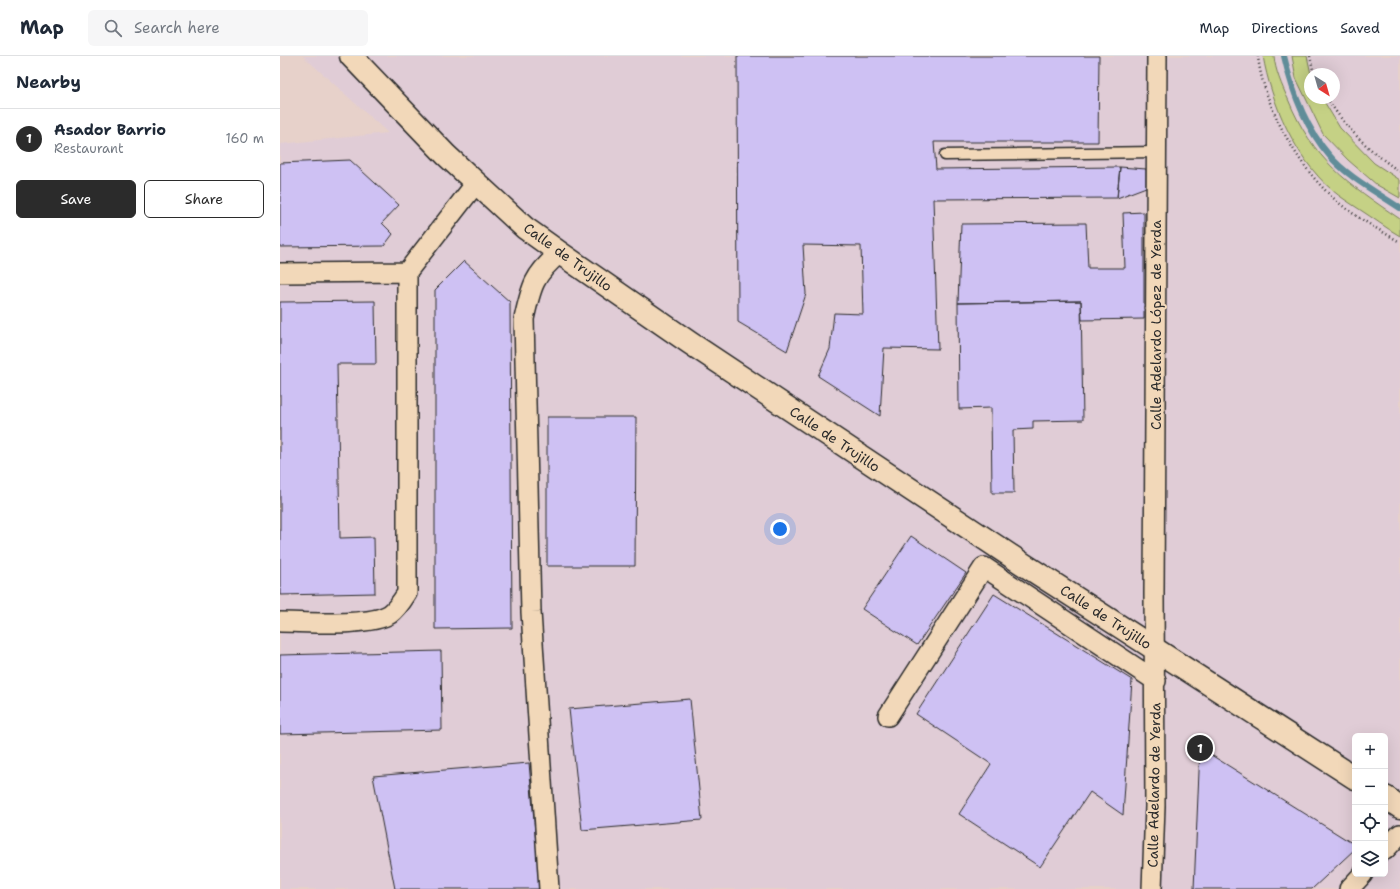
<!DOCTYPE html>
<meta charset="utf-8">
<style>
body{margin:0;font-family:"Shantell Sans",sans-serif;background:#f6f6f7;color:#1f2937}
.controls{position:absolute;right:12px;bottom:12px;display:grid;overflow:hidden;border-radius:6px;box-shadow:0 4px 16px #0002}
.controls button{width:36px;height:36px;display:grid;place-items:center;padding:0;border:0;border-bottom:1px solid #e0e1e3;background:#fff;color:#1f2937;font:20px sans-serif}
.compass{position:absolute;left:1024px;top:12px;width:36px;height:36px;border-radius:50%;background:#fff;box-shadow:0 4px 16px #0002;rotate:143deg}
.you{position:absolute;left:500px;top:473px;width:14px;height:14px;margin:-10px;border:3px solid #fff;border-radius:50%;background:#1a73e8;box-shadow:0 0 0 6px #1a73e833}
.badge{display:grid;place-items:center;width:26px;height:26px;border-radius:50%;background:#2b2b2b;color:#fff;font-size:13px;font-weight:700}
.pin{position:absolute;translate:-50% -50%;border:2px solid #fff;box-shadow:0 1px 4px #0006}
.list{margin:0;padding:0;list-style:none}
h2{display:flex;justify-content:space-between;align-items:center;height:52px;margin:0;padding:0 16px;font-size:17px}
h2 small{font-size:13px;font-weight:400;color:#747a83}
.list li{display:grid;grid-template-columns:26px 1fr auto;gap:12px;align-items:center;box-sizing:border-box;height:60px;padding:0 16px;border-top:1px solid #e0e1e3}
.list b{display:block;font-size:15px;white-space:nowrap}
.list p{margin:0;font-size:13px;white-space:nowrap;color:#747a83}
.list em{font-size:13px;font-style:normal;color:#747a83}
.actions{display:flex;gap:8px;padding:12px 16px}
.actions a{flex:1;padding:9px 0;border:1px solid #2b2b2b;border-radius:6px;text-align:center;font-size:14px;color:#2b2b2b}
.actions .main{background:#2b2b2b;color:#fff}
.icon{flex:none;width:22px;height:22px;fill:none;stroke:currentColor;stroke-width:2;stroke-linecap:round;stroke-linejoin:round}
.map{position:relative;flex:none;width:1120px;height:833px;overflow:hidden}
header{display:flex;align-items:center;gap:24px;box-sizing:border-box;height:56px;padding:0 20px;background:#fff;border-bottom:1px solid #e0e1e3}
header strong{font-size:19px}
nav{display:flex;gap:22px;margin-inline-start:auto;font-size:14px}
.search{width:280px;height:36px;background:#f6f6f7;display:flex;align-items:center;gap:10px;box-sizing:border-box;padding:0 14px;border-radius:6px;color:#747a83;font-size:15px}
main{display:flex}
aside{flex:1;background:#fff}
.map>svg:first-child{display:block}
.built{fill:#e0ccd6;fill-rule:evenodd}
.green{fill:#c5d185;stroke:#787e58}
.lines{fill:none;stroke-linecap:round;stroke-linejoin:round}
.stream{stroke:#608d99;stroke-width:6}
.building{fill:#cec1f3;stroke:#2b2b2b}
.lane-casing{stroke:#2b2b2b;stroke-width:13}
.street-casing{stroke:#2b2b2b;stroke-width:22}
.secondary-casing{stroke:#2b2b2b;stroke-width:25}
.path{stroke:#2b2b2b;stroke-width:2.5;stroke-dasharray:1 3;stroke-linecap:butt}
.lane{stroke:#f2d8b9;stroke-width:10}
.street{stroke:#f2d8b9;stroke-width:19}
.secondary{stroke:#f2d8b9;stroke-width:22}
.labels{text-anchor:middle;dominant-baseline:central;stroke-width:4;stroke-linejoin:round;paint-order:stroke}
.street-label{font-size:14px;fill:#2b2b2b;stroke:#f2d8b9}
</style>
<header>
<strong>Map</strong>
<div class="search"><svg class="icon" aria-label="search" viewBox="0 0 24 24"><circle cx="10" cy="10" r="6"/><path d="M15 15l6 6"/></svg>Search here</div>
<nav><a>Map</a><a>Directions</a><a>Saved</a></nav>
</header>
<main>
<aside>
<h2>Nearby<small></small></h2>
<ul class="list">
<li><span class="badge">1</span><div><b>Asador Barrio</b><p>Restaurant</p></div><em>160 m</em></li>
</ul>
<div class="actions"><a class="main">Save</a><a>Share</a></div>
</aside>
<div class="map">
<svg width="1120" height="833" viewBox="0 0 1120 833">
<rect width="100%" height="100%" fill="#e7d1ca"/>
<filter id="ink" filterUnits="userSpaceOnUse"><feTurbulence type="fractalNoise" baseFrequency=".025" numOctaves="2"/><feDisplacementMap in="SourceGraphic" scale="8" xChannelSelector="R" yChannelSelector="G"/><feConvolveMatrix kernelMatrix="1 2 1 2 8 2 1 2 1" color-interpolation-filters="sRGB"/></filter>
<g filter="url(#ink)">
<!-- built -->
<path class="built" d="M 23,0 L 1120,0 L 1120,833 L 0,833 L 0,88 L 108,77 ZM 1030,18 L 1054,18 L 1054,42 L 1030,42 ZM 1075,680 L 1105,680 L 1105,818 L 1075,818 Z"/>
<!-- green -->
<path class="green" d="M 983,0 L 994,0 C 995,14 1002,30 1008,43 C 1033,104 1067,127 1120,163 L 1120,180 C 1106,172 1093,162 1079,153 C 1070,147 1060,141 1052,134 C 1015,102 991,46 983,0 Z
M 1012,0 L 1027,0 L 1031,18 L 1030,42 L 1042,42 L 1060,72 L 1094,107 L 1120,124 L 1120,142 L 1097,129 L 1068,104 L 1043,78 L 1016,22 Z"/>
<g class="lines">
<!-- stream -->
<path class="stream" d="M 1004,0 C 1012,35 1025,71 1049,99 C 1066,120 1098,137 1120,152"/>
</g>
<!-- building -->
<path class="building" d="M 457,0 L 819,0 L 818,86 L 654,86 L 656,113 L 840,111 L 837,142 L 653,143 L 658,293 L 604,292 L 600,360 L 538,320 L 550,293 L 554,257 L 583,258 L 581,190 L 523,189 L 526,238 L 507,295 L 458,266 Z
M 70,104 L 119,149 L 102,167 L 113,178 L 104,190 L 0,191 L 0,107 Z
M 840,111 L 866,113 L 866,131 L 837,142 Z
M 864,156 L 864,263 L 802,264 L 801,245 L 678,247 L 681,168 L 806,167 L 808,212 L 845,212 L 843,157 Z
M 184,205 L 230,246 L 232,572 L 155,573 L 155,234 Z
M 95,245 L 96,308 L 57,308 L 60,482 L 94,481 L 95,537 L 0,539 L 0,246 Z
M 801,245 L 803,364 L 753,365 L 753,373 L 733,374 L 734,437 L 712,437 L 711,352 L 679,353 L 678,247 Z
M 267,361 L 356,361 L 355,510 L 267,510 Z
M 631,480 L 686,517 L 637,589 L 582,553 Z
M 714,538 L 852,624 L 843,759 L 810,736 L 760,811 L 679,758 L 711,708 L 636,658 Z
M 161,595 L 162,674 L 0,678 L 0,599 Z
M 410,643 L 422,764 L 302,774 L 289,653 Z
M 920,692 L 1075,789 L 1075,793 L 1032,833 L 914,833 Z
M 249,707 L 260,833 L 115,833 L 93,720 Z"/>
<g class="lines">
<!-- lane casing -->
<g class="lane-casing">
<path id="lane" d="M 665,99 L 877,96"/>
</g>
<!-- street casing -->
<g class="street-casing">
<path id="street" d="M 0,217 L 127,216
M 0,566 C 27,566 89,571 110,558 C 118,552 122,545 127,537 L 127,216 L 196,127
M 608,660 L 704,511 L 876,625
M 1105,794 L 1120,778
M 269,833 L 251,556 L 244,263 C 251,231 254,218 280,197
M 872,833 L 875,750 L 874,537 L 877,0
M 1069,833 L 1083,818"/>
</g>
<!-- secondary casing -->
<g class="secondary-casing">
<path id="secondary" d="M 71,0 L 166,99 L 245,172 L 280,197 L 410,287 L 743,508 L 1075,722
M 1105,741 L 1120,751"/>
</g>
<!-- path -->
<path class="path" d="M 978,0 C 982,44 1014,103 1045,134 C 1066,156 1094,171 1120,186
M 1030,0 L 1034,18
M 1047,42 C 1066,73 1090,95 1120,116"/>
<!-- lane -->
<use href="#lane" class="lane"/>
<!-- street -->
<use href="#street" class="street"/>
<!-- secondary -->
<use href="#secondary" class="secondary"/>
</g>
</g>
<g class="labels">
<!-- street labels -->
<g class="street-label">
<text transform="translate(288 201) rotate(36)">Calle de Trujillo</text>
<text transform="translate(876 269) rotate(-90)">Calle Adelardo López de Yerda</text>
<text transform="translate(555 383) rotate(34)">Calle de Trujillo</text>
<text transform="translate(826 561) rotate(33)">Calle de Trujillo</text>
<text transform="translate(874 729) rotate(-89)">Calle Adelardo de Yerda</text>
</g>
</g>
</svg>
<div class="controls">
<button>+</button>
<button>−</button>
<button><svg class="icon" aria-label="locate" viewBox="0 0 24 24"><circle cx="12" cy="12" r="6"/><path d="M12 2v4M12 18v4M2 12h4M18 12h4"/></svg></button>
<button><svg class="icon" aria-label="layers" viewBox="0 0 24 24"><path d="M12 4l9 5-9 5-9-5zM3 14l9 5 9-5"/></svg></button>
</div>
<svg class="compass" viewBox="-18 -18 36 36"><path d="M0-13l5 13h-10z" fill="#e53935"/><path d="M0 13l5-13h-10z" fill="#747a83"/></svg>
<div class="you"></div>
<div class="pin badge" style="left:920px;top:692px">1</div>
</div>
</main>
